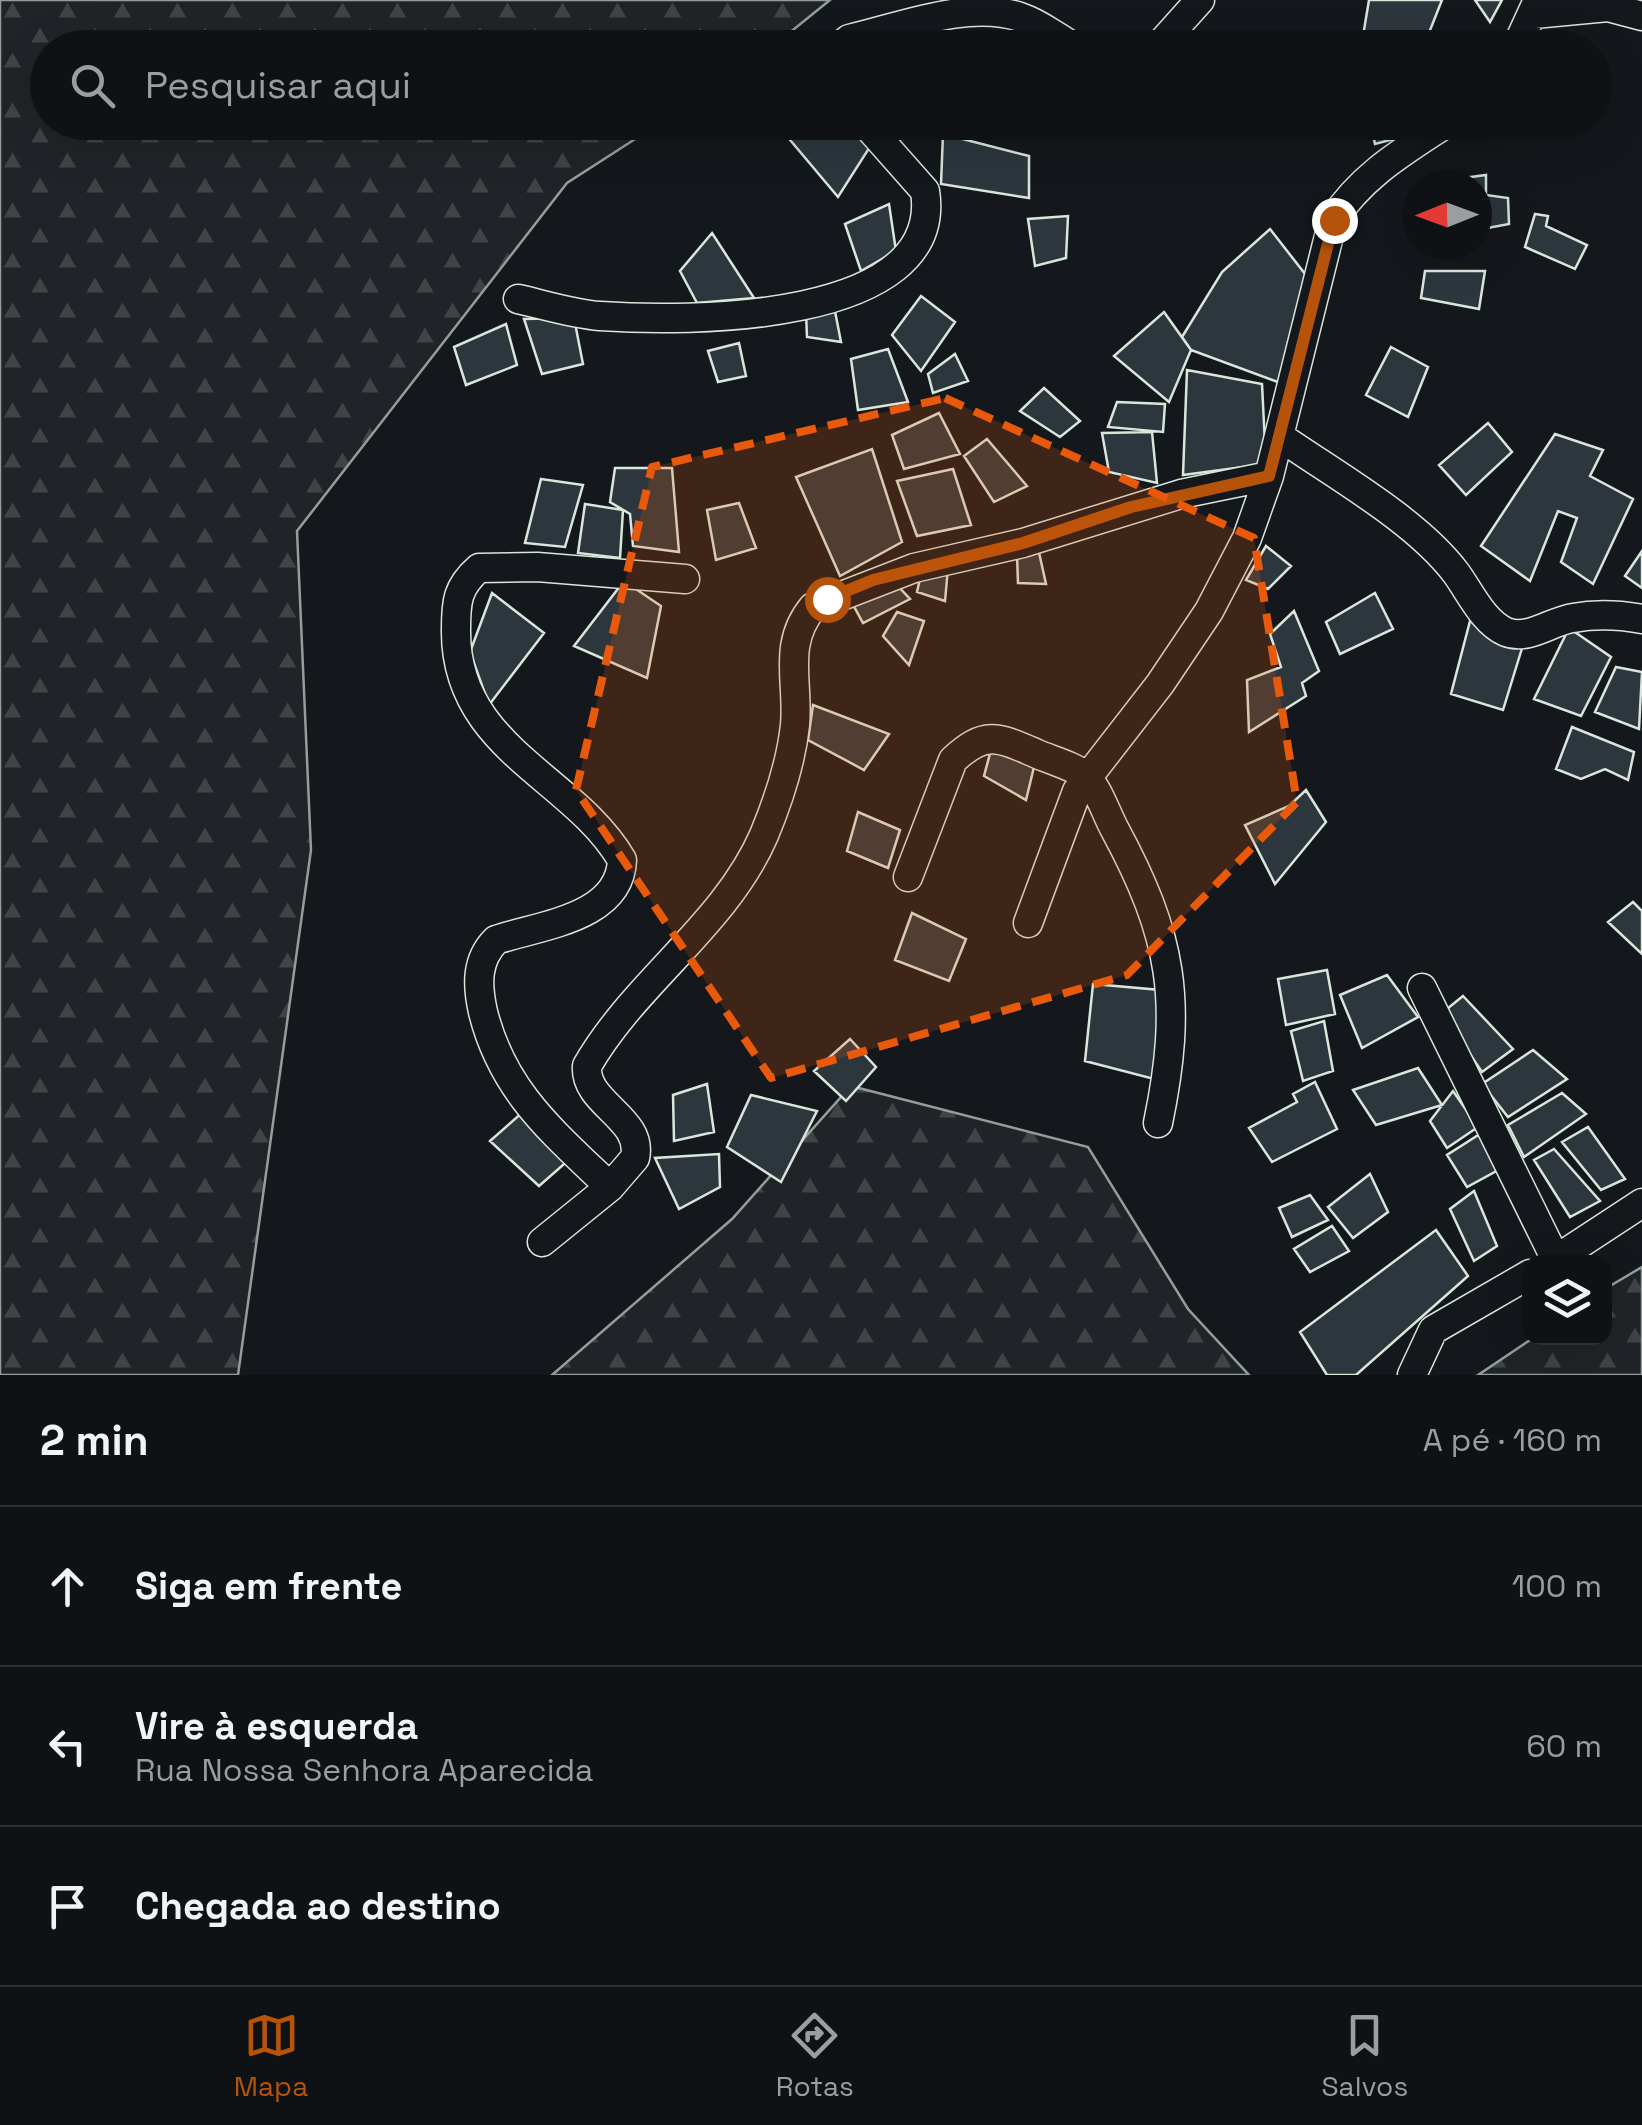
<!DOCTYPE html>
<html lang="pt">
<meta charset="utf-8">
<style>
body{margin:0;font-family:"Space Grotesk",sans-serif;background:#181b1e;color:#f1f3f6}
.controls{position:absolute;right:30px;bottom:30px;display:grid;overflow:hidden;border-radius:20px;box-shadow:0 10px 40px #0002}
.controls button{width:90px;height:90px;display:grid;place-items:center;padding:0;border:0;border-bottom:2px solid #2f3234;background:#0f1215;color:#f1f3f6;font:50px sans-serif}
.compass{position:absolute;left:1402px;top:170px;width:90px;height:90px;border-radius:50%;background:#0f1215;box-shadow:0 10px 40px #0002;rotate:269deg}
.stop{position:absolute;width:30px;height:30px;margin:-22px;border:8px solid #b45309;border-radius:50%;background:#fff}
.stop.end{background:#b45309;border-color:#fff;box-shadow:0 2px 10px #0008}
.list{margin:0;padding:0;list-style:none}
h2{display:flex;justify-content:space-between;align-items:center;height:130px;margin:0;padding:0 40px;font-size:42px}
h2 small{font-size:32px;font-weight:400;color:#9b9ea0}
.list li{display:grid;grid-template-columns:65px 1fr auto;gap:30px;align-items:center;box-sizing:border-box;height:160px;padding:0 40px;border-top:2px solid #2f3234}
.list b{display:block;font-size:38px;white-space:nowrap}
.list p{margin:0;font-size:32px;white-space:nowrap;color:#9b9ea0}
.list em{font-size:32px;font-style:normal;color:#9b9ea0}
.icon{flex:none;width:55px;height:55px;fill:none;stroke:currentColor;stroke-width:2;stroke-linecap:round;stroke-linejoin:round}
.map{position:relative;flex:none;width:1642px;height:1375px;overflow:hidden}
.search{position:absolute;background:#0f1215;box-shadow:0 10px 40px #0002;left:30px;right:30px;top:30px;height:110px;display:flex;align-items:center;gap:25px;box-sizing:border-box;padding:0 35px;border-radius:55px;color:#9b9ea0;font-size:38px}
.sheet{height:610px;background:#0f1215}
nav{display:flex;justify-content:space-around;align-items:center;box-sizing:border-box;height:140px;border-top:2px solid #2f3234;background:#0f1215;font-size:28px;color:#9b9ea0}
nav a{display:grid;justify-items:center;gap:5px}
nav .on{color:#b45309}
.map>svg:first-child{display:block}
.forest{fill:url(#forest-firs);stroke:#939e99;stroke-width:2.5}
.building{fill:#2c363c;stroke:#d8e6dc;stroke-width:2.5}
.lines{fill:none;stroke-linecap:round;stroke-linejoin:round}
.street-casing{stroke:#d8e6dc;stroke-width:31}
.street{stroke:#14181c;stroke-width:28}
.route{stroke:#b45309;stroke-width:12}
.marked{fill:#e8590c;fill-opacity:0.2;stroke:#e8590c;stroke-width:8;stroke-dasharray:20 12;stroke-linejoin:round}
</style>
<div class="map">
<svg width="1642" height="1375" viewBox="0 0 1642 1375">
<defs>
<pattern id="forest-firs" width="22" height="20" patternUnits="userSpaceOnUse" patternTransform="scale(2.5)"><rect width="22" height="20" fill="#202428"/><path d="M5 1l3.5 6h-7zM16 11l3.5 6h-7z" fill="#404447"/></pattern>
</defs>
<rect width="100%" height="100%" fill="#14181c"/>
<!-- forest -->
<path class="forest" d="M 0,0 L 830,0 L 772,47 L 48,48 L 48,122 L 660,123 L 567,183 L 297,531 L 311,850 L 238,1375 L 0,1375 Z
M 851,1086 L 1088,1147 L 1188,1309 L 1249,1375 L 552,1375 L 732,1219 Z
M 1642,1267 L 1642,1375 L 1478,1375 L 1533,1338 L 1604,1338 L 1605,1289 Z"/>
<!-- building -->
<path class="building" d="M 1369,0 L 1442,0 L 1423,48 L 1361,48 Z
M 1475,0 L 1502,0 L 1490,22 Z
M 775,122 L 851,122 L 873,142 L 838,197 Z
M 1370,122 L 1419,122 L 1420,132 L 1375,144 Z
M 943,134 L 1029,156 L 1029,198 L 941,184 Z
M 1486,175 L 1486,195 L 1508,198 L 1509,224 L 1477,230 L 1477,185 L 1447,185 L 1456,179 Z
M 889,204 L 896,251 L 861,271 L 845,224 Z
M 1535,214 L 1548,216 L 1546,226 L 1587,245 L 1575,269 L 1525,247 Z
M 1068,216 L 1066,258 L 1035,266 L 1028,219 Z
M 1270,229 L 1316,288 L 1283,384 L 1191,350 L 1182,337 L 1222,272 Z
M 712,233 L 754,298 L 697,303 L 680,271 Z
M 1425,271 L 1485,271 L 1479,309 L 1421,298 Z
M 921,296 L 955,322 L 921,371 L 892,335 Z
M 834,306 L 841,342 L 807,337 L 806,313 Z
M 1164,312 L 1191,350 L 1169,402 L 1114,356 Z
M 574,318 L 583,364 L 542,374 L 524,319 Z
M 506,324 L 517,365 L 466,385 L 454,347 Z
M 739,343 L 746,376 L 718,382 L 708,351 Z
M 1391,347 L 1428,367 L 1408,417 L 1366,395 Z
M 888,349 L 908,402 L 858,410 L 851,359 Z
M 955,354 L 968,381 L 933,393 L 928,374 Z
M 1187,370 L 1262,384 L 1266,464 L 1183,475 Z
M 1044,388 L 1080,421 L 1060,437 L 1020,411 Z
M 1117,402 L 1165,404 L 1163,432 L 1108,427 Z
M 939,413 L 960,454 L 904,469 L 892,435 Z
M 1488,423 L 1512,452 L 1466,495 L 1439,465 Z
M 1152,432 L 1157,483 L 1109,472 L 1102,433 Z
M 1555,434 L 1603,450 L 1590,476 L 1633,499 L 1593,584 L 1561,562 L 1577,518 L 1558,511 L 1530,581 L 1481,546 Z
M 987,439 L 1027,486 L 994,502 L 964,456 Z
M 872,449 L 902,542 L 840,576 L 796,477 Z
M 615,468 L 672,468 L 679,552 L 633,546 L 630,514 L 610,502 Z
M 953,469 L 971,525 L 917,536 L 897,481 Z
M 541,479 L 583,485 L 565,547 L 525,543 Z
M 739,503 L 756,548 L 716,560 L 707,510 Z
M 585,504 L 623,510 L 620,558 L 578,553 Z
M 1266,546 L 1291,566 L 1268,589 L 1246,580 Z
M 1038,548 L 1046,584 L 1018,583 L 1017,555 Z
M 1642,551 L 1642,588 L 1625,576 Z
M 948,568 L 945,601 L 917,592 L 921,574 Z
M 624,581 L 661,606 L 647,678 L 574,646 Z
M 894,582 L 910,599 L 863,623 L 851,601 Z
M 492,593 L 544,633 L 489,705 L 470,652 Z
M 1375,593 L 1393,629 L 1340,654 L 1326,622 Z
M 1294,611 L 1319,671 L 1302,683 L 1306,696 L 1249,732 L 1247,680 L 1281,667 L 1270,634 Z
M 897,612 L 924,621 L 909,665 L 883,636 Z
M 1470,621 L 1523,645 L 1503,710 L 1451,694 Z
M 1569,628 L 1611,657 L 1581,716 L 1534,699 Z
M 1616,667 L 1642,672 L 1639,729 L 1595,712 Z
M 813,705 L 889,734 L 864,770 L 808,740 Z
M 1572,727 L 1634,752 L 1628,780 L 1605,769 L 1581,779 L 1556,769 Z
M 992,746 L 1034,767 L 1026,800 L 984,776 Z
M 1306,790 L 1326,822 L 1275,884 L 1245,825 L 1289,806 Z
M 858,812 L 900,830 L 888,868 L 847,851 Z
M 1633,902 L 1642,911 L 1642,954 L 1608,922 Z
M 912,913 L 966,939 L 949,981 L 895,960 Z
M 1327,970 L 1335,1014 L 1286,1025 L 1278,979 Z
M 1387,975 L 1418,1017 L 1362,1048 L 1340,995 Z
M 1093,984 L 1160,990 L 1154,1079 L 1085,1061 Z
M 1463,996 L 1513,1049 L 1482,1072 L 1442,1013 Z
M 1324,1021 L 1333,1071 L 1303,1081 L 1291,1031 Z
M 850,1039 L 876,1067 L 846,1101 L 814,1071 Z
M 1533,1050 L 1567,1079 L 1508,1117 L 1482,1084 Z
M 1418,1068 L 1442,1105 L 1376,1125 L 1353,1090 Z
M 1315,1082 L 1337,1129 L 1272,1162 L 1249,1128 L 1297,1102 L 1293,1094 Z
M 707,1084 L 714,1132 L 674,1141 L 673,1095 Z
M 1453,1091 L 1478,1127 L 1447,1148 L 1430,1121 Z
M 1562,1093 L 1586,1114 L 1524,1157 L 1508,1125 Z
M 751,1095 L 817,1111 L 781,1182 L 727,1147 Z
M 524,1111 L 571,1158 L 539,1186 L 490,1141 Z
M 1588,1127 L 1625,1179 L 1601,1190 L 1562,1142 Z
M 1483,1132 L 1502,1168 L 1467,1187 L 1447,1155 Z
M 1554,1149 L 1600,1201 L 1570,1217 L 1534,1160 Z
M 719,1154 L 720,1187 L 679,1209 L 655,1158 Z
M 1370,1174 L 1388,1212 L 1353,1238 L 1328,1207 Z
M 1474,1191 L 1497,1246 L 1474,1261 L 1450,1209 Z
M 1310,1195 L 1328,1220 L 1292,1237 L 1279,1208 Z
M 1332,1226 L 1349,1251 L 1310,1272 L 1294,1249 Z
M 1436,1230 L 1468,1276 L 1356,1375 L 1327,1375 L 1300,1332 Z"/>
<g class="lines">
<!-- street casing -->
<g class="street-casing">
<path id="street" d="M 1534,14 L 1608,7 L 1642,16
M 838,48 L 849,39 C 901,27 968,0 1020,17 C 1039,23 1058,38 1075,48
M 1157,48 L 1200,0
M 1516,48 L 1538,0
M 518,299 C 545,305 573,314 600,316 C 684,322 946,324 925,191 L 864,122
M 1279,436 C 1335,475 1416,520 1456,573 C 1470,592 1483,622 1506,632 C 1529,641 1551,621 1573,618 C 1595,614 1620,615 1642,619
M 908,877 L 953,760 C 985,730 998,737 1035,753 C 1050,760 1072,765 1084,775 C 1097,785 1106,813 1114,828 C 1173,937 1183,1002 1158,1123
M 1028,923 L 1077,791 L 1160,684 L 1209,611 L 1247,538 L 1269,476 L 1333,220 C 1362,175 1404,151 1448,122
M 1422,988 L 1556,1260
M 610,1187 C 553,1132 503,1092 483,1012 C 477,985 476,960 496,940 C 541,925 620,918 622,860 C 573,776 454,748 456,629 C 456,602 457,587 479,568 L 537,567 L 685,579
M 542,1242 L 610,1187 L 635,1158 C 644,1118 584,1104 587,1066 C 635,982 725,925 764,835 C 779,799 791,763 795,725 C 799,682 782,644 813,607 L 914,568 L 1023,543 L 1181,494 L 1269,476
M 1552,1262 L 1642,1203
M 1412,1375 L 1433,1330 L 1530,1274"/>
</g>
<!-- street -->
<use href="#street" class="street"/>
</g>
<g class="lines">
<!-- route -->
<path class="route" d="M 827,599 L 873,580 L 1023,543 L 1131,507 L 1269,476 L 1334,220"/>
</g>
<!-- marked area -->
<path class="marked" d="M 945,398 L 1254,538 L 1297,802 L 1127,975 L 771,1078 L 576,790 L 652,467 Z"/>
</svg>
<div class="controls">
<button><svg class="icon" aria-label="layers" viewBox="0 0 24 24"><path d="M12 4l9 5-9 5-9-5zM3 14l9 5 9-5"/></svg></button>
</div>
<svg class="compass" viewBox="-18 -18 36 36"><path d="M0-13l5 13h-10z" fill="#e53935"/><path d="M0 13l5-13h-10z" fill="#9b9ea0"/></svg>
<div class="stop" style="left:827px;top:599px"></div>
<div class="stop end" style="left:1334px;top:220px"></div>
<div class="search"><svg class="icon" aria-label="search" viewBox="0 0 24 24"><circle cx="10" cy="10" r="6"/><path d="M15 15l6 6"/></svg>Pesquisar aqui</div>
</div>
<section class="sheet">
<h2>2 min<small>A pé · 160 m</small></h2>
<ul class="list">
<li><svg class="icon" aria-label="ahead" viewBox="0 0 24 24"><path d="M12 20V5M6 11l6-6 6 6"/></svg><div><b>Siga em frente</b></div><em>100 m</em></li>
<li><svg class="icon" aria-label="left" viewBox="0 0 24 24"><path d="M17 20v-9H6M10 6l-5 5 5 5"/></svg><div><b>Vire à esquerda</b><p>Rua Nossa Senhora Aparecida</p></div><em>60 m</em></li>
<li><svg class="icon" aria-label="arrive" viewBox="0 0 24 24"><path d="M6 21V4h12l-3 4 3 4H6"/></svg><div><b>Chegada ao destino</b></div></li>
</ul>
</section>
<nav>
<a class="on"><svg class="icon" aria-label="map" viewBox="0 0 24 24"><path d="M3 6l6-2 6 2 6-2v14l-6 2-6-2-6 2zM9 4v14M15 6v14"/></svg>Mapa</a>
<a><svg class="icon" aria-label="directions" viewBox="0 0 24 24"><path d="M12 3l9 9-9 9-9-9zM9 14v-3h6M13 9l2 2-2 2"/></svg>Rotas</a>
<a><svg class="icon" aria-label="saved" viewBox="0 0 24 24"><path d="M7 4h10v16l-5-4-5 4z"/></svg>Salvos</a>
</nav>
